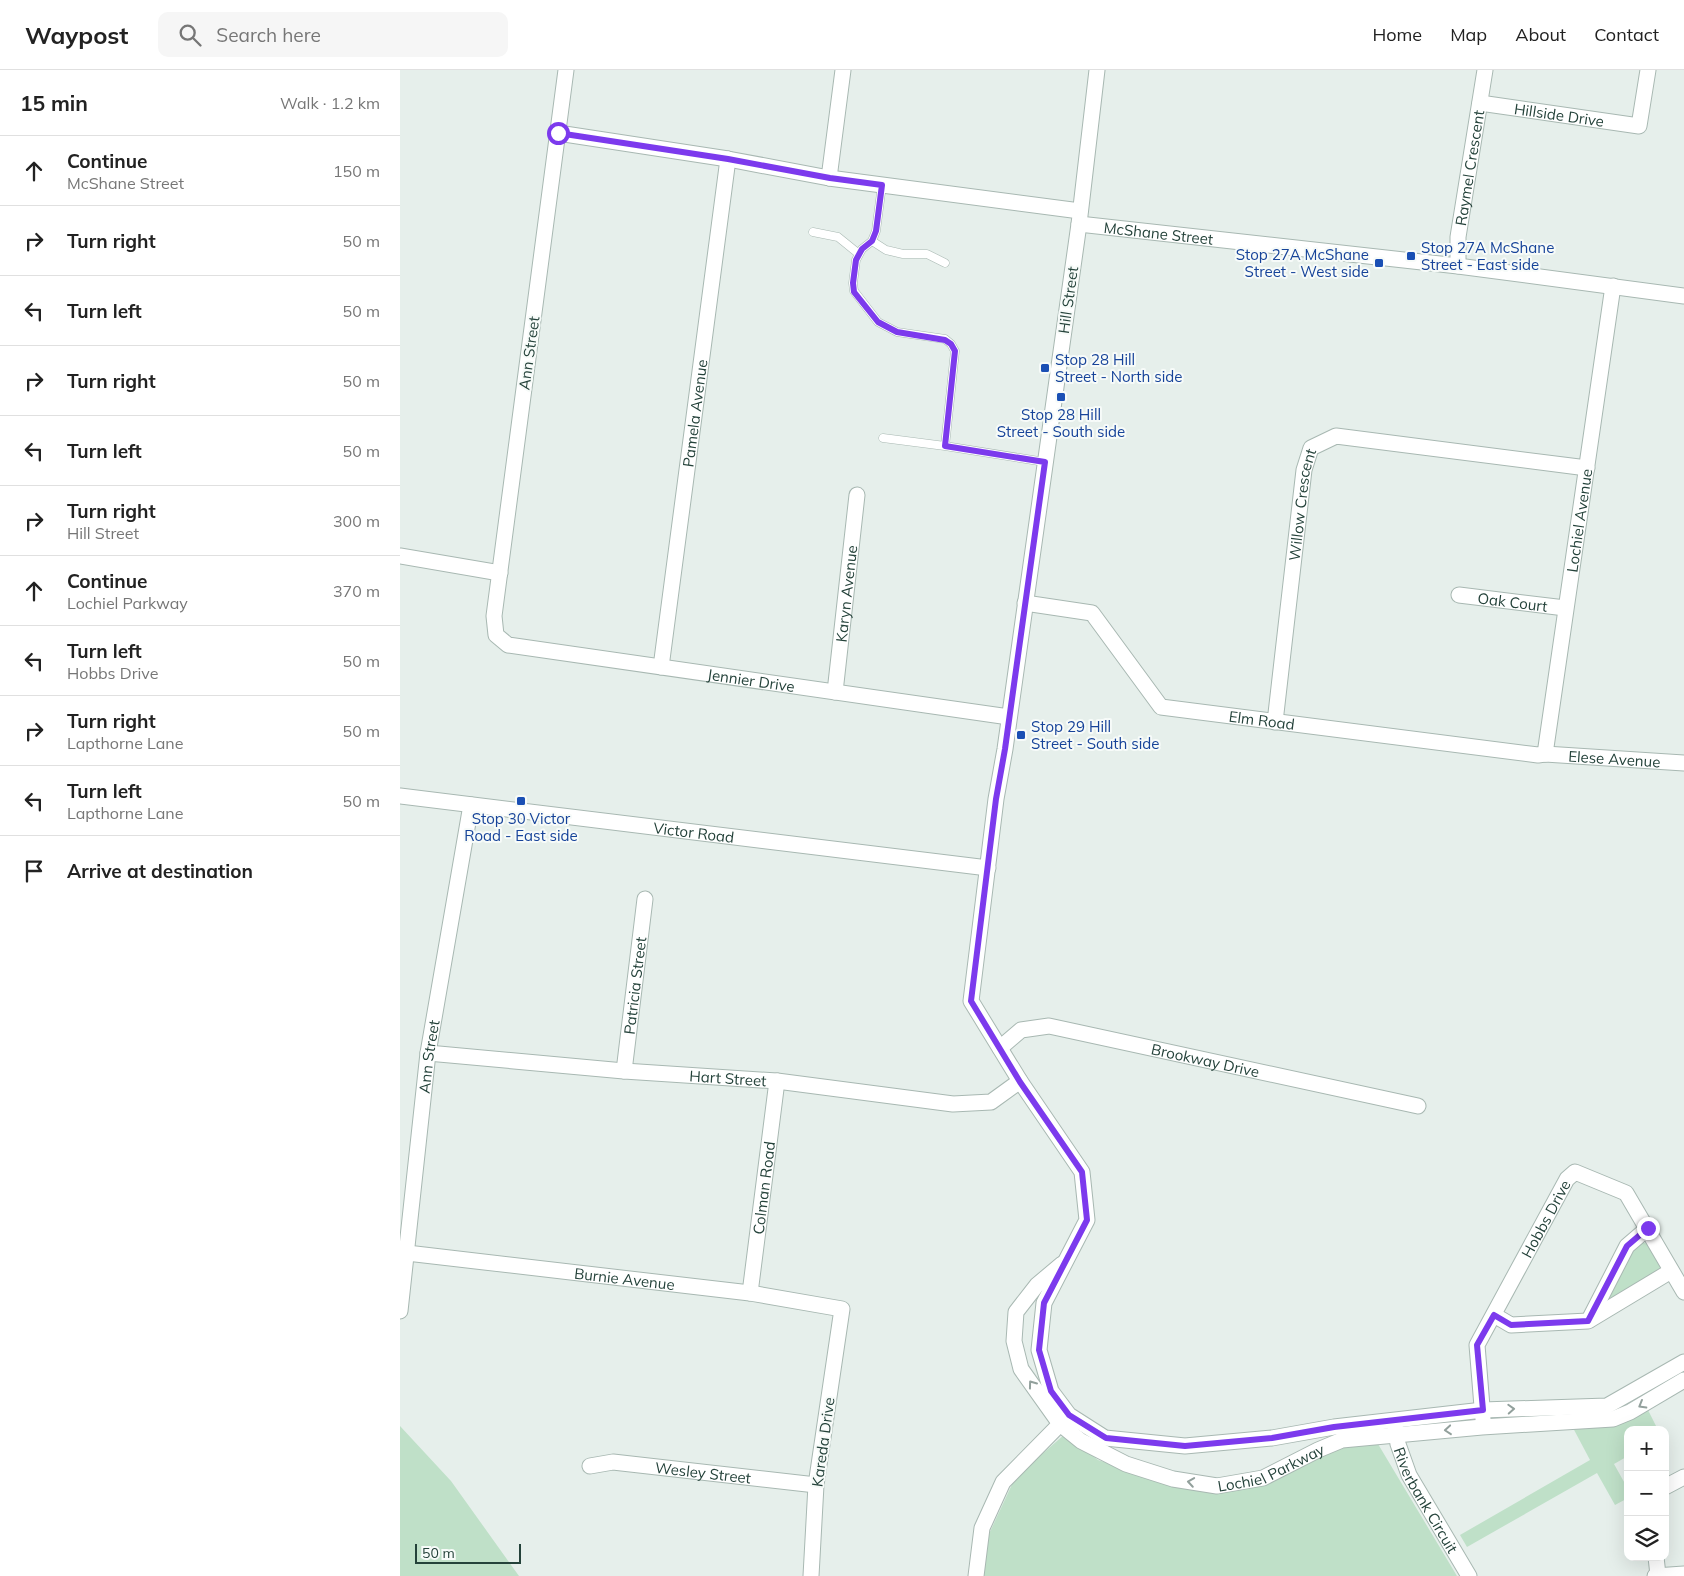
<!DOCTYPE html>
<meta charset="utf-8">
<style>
body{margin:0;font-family:Mulish,sans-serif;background:#f6f6f6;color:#222}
.controls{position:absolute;right:15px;bottom:15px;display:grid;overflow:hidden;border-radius:10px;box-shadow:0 5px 20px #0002}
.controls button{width:45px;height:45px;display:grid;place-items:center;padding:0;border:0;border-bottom:1px solid #e0e0e0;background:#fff;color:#222;font:25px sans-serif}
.scale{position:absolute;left:15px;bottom:12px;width:106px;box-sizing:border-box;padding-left:5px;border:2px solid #24423a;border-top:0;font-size:14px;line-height:18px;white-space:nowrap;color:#24423a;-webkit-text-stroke:4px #f7fbf9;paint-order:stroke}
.stop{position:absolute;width:15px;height:15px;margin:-11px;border:4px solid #7c3aed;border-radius:50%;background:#fff}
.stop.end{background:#7c3aed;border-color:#fff;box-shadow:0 1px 5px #0008}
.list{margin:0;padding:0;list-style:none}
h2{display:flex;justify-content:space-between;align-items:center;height:65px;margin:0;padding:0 20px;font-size:21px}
h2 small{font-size:16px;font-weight:400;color:#767676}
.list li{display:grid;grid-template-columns:32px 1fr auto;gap:15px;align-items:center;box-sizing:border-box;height:70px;padding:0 20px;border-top:1px solid #e0e0e0}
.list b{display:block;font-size:19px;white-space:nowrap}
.list p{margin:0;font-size:16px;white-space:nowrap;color:#767676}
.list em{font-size:16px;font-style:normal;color:#767676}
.icon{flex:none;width:28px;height:28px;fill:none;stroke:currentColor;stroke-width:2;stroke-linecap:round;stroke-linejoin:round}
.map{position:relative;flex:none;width:1284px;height:1506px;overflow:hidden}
header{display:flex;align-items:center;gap:30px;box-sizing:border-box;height:70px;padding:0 25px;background:#fff;border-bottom:1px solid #e0e0e0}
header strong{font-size:24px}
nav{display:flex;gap:28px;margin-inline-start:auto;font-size:18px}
.search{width:350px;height:45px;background:#f6f6f6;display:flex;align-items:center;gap:12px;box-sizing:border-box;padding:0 18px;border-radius:10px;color:#767676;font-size:19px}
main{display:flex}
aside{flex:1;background:#fff}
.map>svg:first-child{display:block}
.park{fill:#bfe0c8}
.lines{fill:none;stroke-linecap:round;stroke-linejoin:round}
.service-casing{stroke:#a8b8b2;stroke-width:9}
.minor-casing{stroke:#a8b8b2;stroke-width:17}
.service{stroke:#fff;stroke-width:8}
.minor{stroke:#fff;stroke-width:15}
.oneway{stroke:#92a09c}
.route{stroke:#7c3aed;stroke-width:6}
.transit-dot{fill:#1a4fb4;stroke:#f7fbf9;stroke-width:2}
.labels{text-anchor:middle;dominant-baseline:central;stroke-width:4;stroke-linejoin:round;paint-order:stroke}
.street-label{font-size:15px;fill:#24423a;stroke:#f7fbf9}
.transit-label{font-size:15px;fill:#164399;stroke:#f7fbf9;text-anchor:start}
</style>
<header>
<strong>Waypost</strong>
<div class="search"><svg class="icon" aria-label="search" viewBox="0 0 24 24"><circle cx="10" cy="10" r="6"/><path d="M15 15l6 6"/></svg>Search here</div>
<nav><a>Home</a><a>Map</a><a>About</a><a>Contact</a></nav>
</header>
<main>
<aside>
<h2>15 min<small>Walk · 1.2 km</small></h2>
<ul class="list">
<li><svg class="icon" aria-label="ahead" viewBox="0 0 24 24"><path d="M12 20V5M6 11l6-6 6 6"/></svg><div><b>Continue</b><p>McShane Street</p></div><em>150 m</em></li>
<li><svg class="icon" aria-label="right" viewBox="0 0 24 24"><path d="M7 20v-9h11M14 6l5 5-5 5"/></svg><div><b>Turn right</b></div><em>50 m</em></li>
<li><svg class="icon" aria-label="left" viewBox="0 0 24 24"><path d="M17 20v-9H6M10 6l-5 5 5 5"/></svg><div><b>Turn left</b></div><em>50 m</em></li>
<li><svg class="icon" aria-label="right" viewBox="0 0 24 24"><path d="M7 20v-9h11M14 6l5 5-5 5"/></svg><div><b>Turn right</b></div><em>50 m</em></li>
<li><svg class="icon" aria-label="left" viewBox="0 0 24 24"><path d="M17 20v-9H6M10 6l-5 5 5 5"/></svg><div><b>Turn left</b></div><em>50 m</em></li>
<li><svg class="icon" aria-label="right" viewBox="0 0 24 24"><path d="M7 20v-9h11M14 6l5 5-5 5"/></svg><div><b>Turn right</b><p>Hill Street</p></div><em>300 m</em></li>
<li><svg class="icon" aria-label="ahead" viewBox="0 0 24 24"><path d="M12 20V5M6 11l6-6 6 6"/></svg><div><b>Continue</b><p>Lochiel Parkway</p></div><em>370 m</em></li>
<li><svg class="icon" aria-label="left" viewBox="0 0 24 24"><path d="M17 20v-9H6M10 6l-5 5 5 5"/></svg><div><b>Turn left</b><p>Hobbs Drive</p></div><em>50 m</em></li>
<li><svg class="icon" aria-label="right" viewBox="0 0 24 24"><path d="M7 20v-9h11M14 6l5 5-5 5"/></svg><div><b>Turn right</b><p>Lapthorne Lane</p></div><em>50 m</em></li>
<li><svg class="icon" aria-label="left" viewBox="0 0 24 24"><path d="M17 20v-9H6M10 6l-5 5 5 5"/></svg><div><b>Turn left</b><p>Lapthorne Lane</p></div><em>50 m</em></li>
<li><svg class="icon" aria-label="arrive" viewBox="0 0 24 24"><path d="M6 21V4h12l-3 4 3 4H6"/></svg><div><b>Arrive at destination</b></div></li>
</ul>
</aside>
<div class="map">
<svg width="1284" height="1506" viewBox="0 0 1284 1506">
<rect width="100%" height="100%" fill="#e6efeb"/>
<!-- park -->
<path class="park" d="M 1241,1172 L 1251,1175 L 1261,1194 L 1261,1200 L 1207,1232 L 1205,1228 L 1233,1175 Z
M 1247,1338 L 1258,1360 L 1228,1360 L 1228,1386 L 1214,1394 L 1228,1419 L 1228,1428 L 1215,1435 L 1197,1403 L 1067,1477 L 1060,1465 L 1190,1390 L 1172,1356 Z
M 0,1356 L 51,1411 L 119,1506 L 0,1506 Z
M 665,1364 L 698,1390 L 765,1412 L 825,1420 L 901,1395 L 952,1373 L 978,1374 L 1057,1506 L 582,1506 L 588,1466 L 615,1408 Z"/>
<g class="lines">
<!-- service casing -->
<g class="service-casing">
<path id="service" d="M 482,115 L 476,161 L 472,171 L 462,179 L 456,190 L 453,213 L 454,221 L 478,252 L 497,262 L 545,269 L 551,274 L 555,281 L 545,376 L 645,392
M 413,162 L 438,167 L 459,184
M 472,171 L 486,180 L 503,184 L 527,184 L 545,193
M 483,368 L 545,376"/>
</g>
<!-- minor casing -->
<g class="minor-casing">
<g id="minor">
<path id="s1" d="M 166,0 L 94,546 L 96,565 L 108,575 L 609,647"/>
<path d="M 697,0 L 679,154 L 605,679 L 596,729 L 571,931 L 620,1011 L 682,1102 L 687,1150 L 644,1233 L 639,1280 L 651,1321 L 669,1345 L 705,1368 L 785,1376 L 872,1368 L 934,1357 L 1083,1340 L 1207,1336 L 1284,1292"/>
<path id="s2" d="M 1080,33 L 1239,56 L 1248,0"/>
<path d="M 158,63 L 328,89 L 429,108 L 680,141"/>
<path d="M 429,108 L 443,0"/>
<path id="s3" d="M 679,154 L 1058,196 L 1284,226"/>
<path id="s4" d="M 1058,196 L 1058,167 L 1085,0"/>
<path d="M 0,486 L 100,503"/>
<path id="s5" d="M 1059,525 L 1165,538"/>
<path id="s6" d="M 625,533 L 692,543 L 761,637 L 1138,685 L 1145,684 L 1284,693"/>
<path id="s7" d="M 261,597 L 328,89"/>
<path id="s8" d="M 435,622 L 457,425"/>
<path id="s9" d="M 875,652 L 904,400 L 911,378 L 936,366 L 1187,398"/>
<path id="s10" d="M 1145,684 L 1213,216"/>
<path id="s11" d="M 0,726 L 588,798"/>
<path id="s12" d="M 600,978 L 621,960 L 649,956 L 1018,1036"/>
<path id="s13" d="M 28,983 L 224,1001 L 377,1011 L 553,1034 L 591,1032 L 620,1011"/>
<path id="s14" d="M 224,1001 L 245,829"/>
<path id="s15" d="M 7,1183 L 350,1223 L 442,1239 L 416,1415 L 411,1506"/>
<path id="s16" d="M 662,1194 L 637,1215 L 616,1242 L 614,1271 L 621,1299 L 660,1354 L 681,1371 L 726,1394 L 773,1409 L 817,1416 L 863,1408 L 918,1380 L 942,1370 L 1082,1357 L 1213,1349 L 1230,1342 L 1284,1310"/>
<path id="s17" d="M 350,1223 L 377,1011"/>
<path id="s18" d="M 0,1241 L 28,983 L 71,735"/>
<path d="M 1094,1245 L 1111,1255 L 1188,1251 L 1271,1201"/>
<path d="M 1189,1250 L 1227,1176 L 1248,1158"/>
<path id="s19" d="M 1083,1349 L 1077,1275 L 1167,1109 L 1175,1102 L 1226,1123 L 1284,1222"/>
<path id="s20" d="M 995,1356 L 998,1374 L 1009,1405 L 1069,1506"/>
<path id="s21" d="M 190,1396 L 213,1392 L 416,1415"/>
<path d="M 1265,1417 L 1284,1407"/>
<path d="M 1256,1487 L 1258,1505"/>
<path d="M 576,1506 L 582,1458 L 603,1412 L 666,1348"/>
<path d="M 1255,1506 L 1284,1504"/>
</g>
</g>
<!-- service -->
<use href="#service" class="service"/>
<!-- minor -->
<use href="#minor" class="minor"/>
</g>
<!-- one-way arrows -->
<defs><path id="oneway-chevron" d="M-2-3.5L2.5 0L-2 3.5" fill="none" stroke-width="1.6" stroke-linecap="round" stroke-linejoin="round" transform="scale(1.25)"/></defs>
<g class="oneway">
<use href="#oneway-chevron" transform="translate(632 1314) rotate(-126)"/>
<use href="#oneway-chevron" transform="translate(1242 1335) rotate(150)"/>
<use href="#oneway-chevron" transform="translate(1111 1339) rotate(-3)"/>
<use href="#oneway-chevron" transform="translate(1048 1360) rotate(175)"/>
<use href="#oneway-chevron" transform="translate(791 1412) rotate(-171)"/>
</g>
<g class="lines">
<!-- route -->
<path class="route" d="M 158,63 L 328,89 L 430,108 L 482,115 L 476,161 L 472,171 L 462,179 L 456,190 L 453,213 L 454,222 L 478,252 L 497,262 L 545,270 L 551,274 L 555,281 L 545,376 L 645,392 L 605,679 L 596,729 L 571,931 L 620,1012 L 682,1102 L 687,1150 L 644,1233 L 639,1280 L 651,1321 L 669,1345 L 706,1368 L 785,1376 L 872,1368 L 934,1357 L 1083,1340 L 1077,1275 L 1094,1245 L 1111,1255 L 1188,1251 L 1227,1176 L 1248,1158"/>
</g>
<!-- markers -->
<g class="transit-dot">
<rect x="1006" y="181" width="10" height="10" rx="2.5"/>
<rect x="974" y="188" width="10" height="10" rx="2.5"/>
<rect x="640" y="293" width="10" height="10" rx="2.5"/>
<rect x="656" y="322" width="10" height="10" rx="2.5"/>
<rect x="616" y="660" width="10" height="10" rx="2.5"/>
<rect x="116" y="726" width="10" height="10" rx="2.5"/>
</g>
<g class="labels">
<!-- street labels -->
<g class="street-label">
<text stroke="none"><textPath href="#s2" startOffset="80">Hillside Drive</textPath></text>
<text stroke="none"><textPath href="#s4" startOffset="99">Raymel Crescent</textPath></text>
<text stroke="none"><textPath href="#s3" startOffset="80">McShane Street</textPath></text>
<text transform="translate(668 230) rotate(-82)">Hill Street</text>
<text transform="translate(129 283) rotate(-82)">Ann Street</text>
<text stroke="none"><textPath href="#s7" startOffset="256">Pamela Avenue</textPath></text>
<text stroke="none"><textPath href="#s9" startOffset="219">Willow Crescent</textPath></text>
<text stroke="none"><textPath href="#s10" startOffset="236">Lochiel Avenue</textPath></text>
<text stroke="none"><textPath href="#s8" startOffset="99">Karyn Avenue</textPath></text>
<text stroke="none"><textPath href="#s5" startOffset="54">Oak Court</textPath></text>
<text stroke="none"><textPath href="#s1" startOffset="831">Jennier Drive</textPath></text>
<text stroke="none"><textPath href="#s6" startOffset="286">Elm Road</textPath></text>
<text stroke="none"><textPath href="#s6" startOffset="641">Elese Avenue</textPath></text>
<text stroke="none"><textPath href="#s11" startOffset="296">Victor Road</textPath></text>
<text stroke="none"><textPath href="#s14" startOffset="86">Patricia Street</textPath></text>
<text stroke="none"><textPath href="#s18" startOffset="256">Ann Street</textPath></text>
<text stroke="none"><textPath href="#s12" startOffset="216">Brookway Drive</textPath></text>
<text stroke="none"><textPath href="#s13" startOffset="301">Hart Street</textPath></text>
<text stroke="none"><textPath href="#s17" startOffset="106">Colman Road</textPath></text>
<text stroke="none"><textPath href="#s19" startOffset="218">Hobbs Drive</textPath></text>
<text stroke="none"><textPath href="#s15" startOffset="219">Burnie Avenue</textPath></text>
<text transform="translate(423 1372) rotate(-82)">Kareda Drive</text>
<text stroke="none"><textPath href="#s16" startOffset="421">Lochiel Parkway</textPath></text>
<text stroke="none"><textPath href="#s21" startOffset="114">Wesley Street</textPath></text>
<text stroke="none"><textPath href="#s20" startOffset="81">Riverbank Circuit</textPath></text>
</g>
<!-- transit labels -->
<g class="transit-label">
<text x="1021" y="177">Stop 27A McShane<tspan x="1021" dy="17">Street - East side</tspan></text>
<text x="969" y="184" text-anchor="end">Stop 27A McShane<tspan x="969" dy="17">Street - West side</tspan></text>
<text x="655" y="289">Stop 28 Hill<tspan x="655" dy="17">Street - North side</tspan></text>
<text x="661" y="344" text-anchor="middle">Stop 28 Hill<tspan x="661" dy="17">Street - South side</tspan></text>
<text x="631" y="656">Stop 29 Hill<tspan x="631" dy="17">Street - South side</tspan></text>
<text x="121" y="748" text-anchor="middle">Stop 30 Victor<tspan x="121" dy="17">Road - East side</tspan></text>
</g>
</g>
</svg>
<div class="controls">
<button>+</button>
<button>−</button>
<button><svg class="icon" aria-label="layers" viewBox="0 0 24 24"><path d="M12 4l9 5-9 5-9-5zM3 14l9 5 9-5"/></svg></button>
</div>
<div class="scale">50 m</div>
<div class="stop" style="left:158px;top:63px"></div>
<div class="stop end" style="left:1248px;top:1158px"></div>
</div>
</main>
